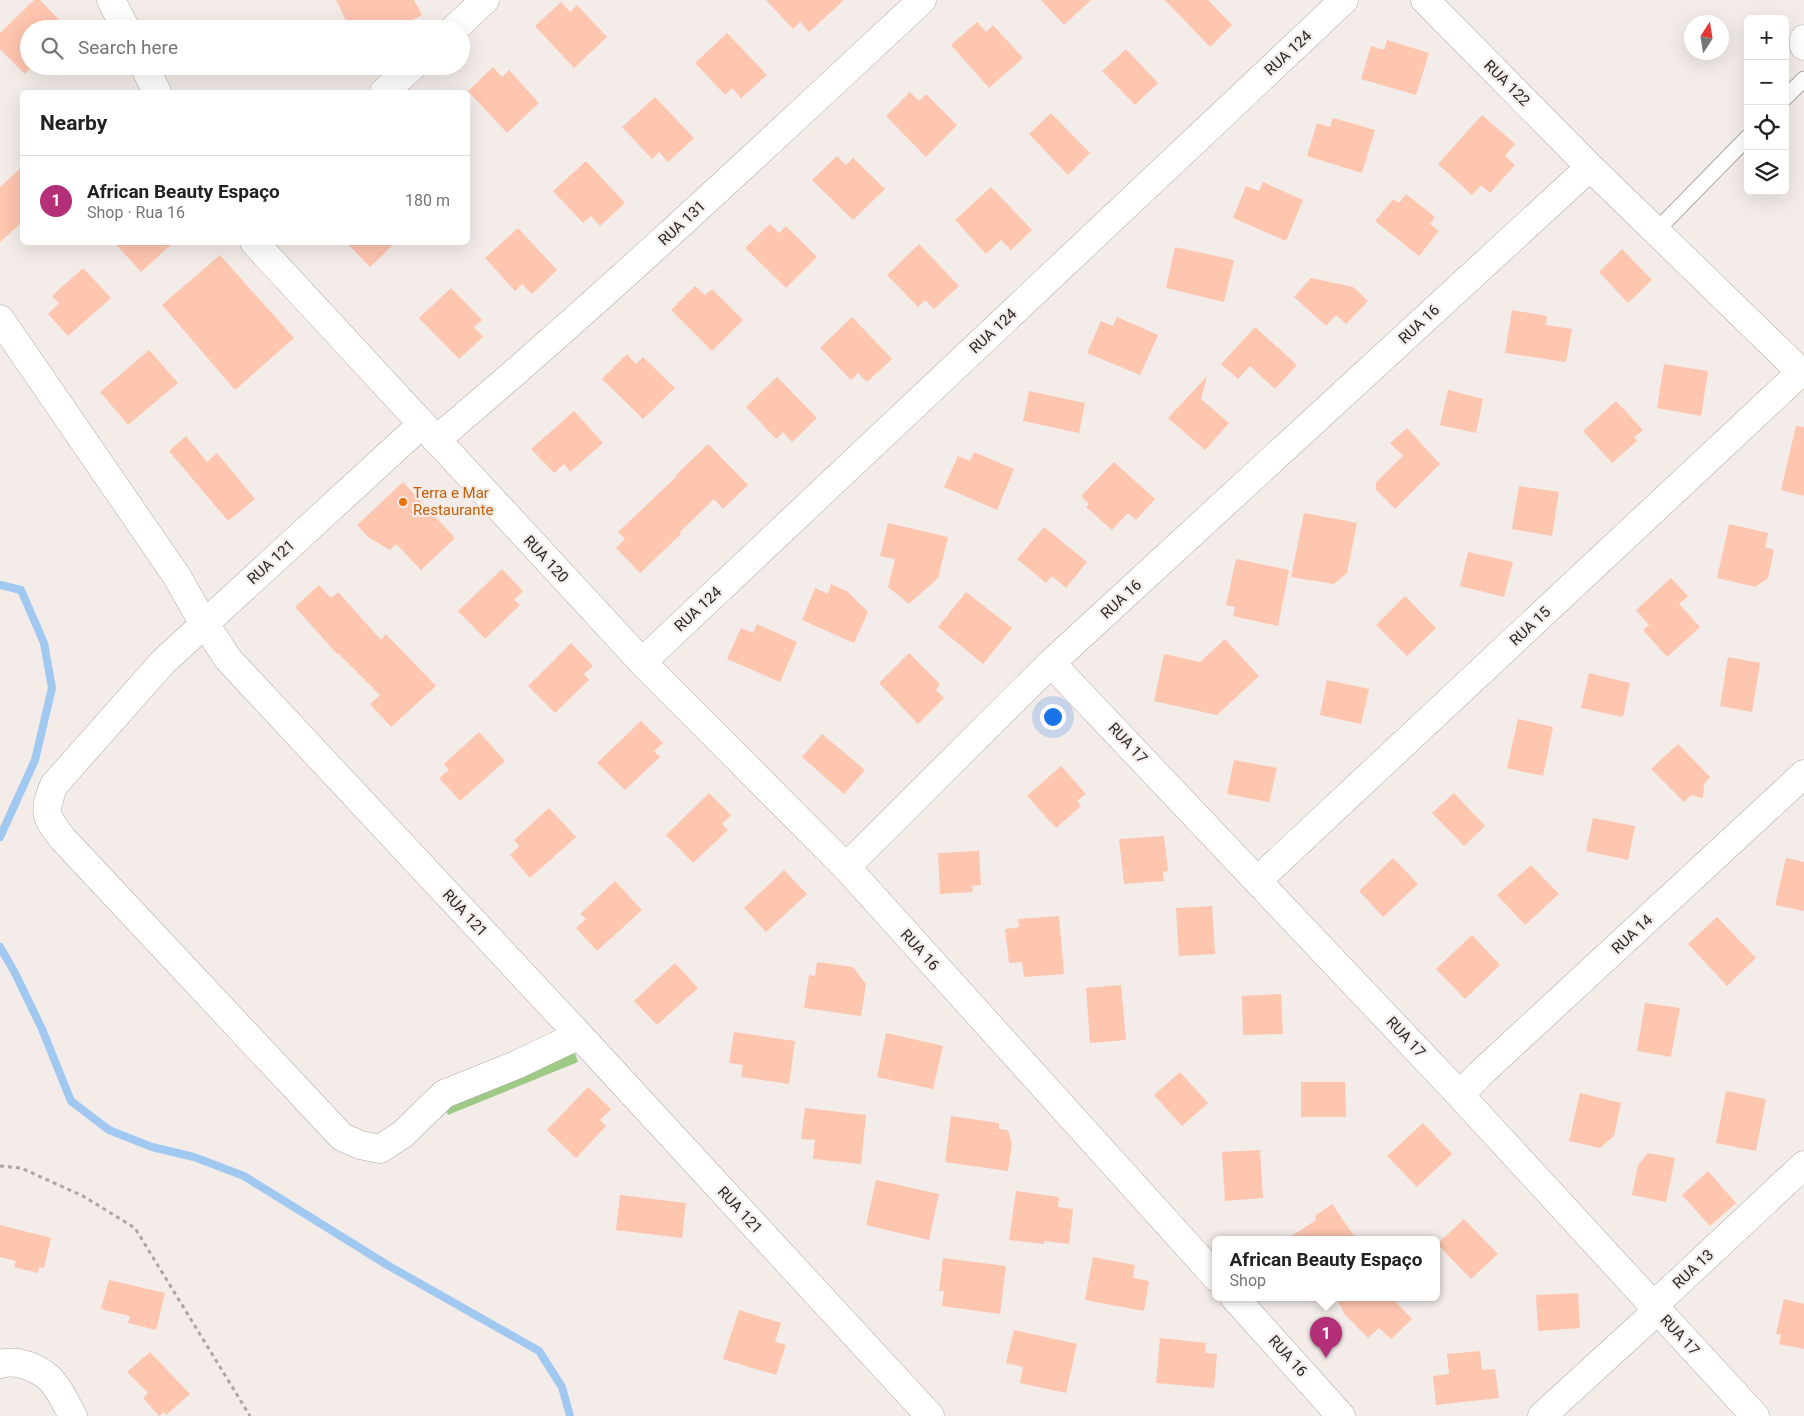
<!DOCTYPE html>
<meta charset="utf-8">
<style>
body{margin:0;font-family:Roboto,sans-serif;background:#f2f2f2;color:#222}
.controls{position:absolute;right:15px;top:15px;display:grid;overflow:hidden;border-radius:8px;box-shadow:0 5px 20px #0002}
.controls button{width:45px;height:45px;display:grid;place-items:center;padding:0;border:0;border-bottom:1px solid #e0e0e0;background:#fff;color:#222;font:25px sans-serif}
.compass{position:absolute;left:1684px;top:15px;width:45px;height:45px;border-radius:50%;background:#fff;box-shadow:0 5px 20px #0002;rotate:12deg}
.you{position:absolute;left:1052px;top:716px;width:18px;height:18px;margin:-12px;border:4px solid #fff;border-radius:50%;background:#1a73e8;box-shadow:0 0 0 8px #1a73e833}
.badge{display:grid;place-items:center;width:32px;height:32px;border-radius:50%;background:#b32f77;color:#fff;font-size:16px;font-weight:700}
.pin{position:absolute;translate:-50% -41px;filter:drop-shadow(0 1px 2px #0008)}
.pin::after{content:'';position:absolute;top:26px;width:18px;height:15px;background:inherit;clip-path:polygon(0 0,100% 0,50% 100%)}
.popup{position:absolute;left:1212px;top:1236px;width:228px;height:65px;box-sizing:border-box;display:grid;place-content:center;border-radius:8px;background:#fff;filter:drop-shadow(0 1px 4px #0005);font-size:16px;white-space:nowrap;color:#767676}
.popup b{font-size:19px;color:#222}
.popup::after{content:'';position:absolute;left:50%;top:100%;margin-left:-10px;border:10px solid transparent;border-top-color:#fff}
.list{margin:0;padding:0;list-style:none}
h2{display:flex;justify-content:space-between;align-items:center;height:65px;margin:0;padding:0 20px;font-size:21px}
h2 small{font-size:16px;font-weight:400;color:#767676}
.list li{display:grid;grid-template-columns:32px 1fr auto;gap:15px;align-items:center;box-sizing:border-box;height:90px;padding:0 20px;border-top:1px solid #e0e0e0}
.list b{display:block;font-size:19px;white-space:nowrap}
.list p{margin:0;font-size:16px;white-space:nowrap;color:#767676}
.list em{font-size:16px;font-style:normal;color:#767676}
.icon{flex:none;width:28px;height:28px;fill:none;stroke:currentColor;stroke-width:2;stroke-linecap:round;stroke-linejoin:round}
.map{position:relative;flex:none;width:1804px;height:1416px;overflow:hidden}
.search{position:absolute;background:#fff;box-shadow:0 5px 20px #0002;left:20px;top:20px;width:450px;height:55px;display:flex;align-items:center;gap:12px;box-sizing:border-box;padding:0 18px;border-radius:28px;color:#767676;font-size:19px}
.panel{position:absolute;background:#fff;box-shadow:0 5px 20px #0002;left:20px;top:90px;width:450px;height:155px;border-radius:8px}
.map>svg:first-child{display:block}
.green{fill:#9eca85}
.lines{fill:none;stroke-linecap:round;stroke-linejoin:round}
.stream{stroke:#a0c8f1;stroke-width:8}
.building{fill:#fec5af}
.service-casing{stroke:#b0aaa7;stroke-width:17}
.minor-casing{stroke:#b0aaa7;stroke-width:29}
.tertiary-casing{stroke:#b0aaa7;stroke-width:29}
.path{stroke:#aca6a4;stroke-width:3;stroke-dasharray:4 4;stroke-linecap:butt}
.service{stroke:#fff;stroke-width:15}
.minor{stroke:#fff;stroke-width:28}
.tertiary{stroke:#fff;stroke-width:28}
.food-dot{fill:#e8710a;stroke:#f3ece9;stroke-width:2}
.labels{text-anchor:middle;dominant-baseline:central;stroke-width:4.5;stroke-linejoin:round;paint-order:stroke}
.street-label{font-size:15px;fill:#292625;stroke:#f3ece9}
.food-label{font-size:15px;fill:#c56008;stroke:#f3ece9;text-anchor:start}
</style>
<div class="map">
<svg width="1804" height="1416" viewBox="0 0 1804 1416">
<rect width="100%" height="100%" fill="#f3ece9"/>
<!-- green -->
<path class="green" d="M 574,1050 L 578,1062 L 448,1115 L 443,1103 Z"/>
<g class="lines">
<!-- stream -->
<path class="stream" d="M 0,585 L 21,590 L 44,643 L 52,688 L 35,760 L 0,837
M 0,947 L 15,973 L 42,1029 L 71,1101 L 109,1130 L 152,1147 L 194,1157 L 244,1176 L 389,1266 L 539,1351 L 562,1387 L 570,1416"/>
</g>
<!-- building -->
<path class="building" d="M 34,0 L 40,0 L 68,29 L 29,29 L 29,66 L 32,66 L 25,74 L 0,49 L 0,33 Z
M 336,0 L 414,0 L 422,15 L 395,29 L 350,29 Z
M 766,0 L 844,0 L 809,32 L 800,22 L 793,29 Z
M 1041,0 L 1091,0 L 1064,25 Z
M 1165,0 L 1208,0 L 1232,25 L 1210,47 Z
M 561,2 L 570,12 L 577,5 L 607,37 L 574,68 L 535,26 Z
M 977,22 L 986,32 L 993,25 L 1023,58 L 989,88 L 951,45 Z
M 727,33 L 767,75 L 741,98 L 732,88 L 725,95 L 695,63 Z
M 1387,40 L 1429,53 L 1416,95 L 1361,79 L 1371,46 L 1384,50 Z
M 1126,49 L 1158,83 L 1135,105 L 1102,71 Z
M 493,67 L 502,77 L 509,70 L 539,103 L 507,133 L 468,91 Z
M 910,92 L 919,101 L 926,94 L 957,125 L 926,157 L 886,116 Z
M 655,97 L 694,138 L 668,162 L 659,152 L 652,159 L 622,127 Z
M 1051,113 L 1090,153 L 1068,175 L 1029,134 Z
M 1482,115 L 1515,144 L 1505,156 L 1515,165 L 1490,193 L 1481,185 L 1472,195 L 1438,164 Z
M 1333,118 L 1375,130 L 1362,173 L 1307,156 L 1317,123 L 1330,127 Z
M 837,156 L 846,165 L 853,158 L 885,189 L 853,220 L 812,180 Z
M 586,161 L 625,203 L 600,226 L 591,216 L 583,223 L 553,191 Z
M 22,167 L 22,222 L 0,242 L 0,187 Z
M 1263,182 L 1303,200 L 1286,241 L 1233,218 L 1246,186 L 1259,191 Z
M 991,187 L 1032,230 L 1011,250 L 1001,240 L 986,254 L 955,220 Z
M 1406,194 L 1435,217 L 1430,224 L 1439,231 L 1419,256 L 1375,221 L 1393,199 L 1399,203 Z
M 770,224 L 779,233 L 786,226 L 817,257 L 786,288 L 745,248 Z
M 518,228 L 557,270 L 532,294 L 522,284 L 515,291 L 485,258 Z
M 114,242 L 174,242 L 141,272 Z
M 346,242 L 396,242 L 370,267 Z
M 919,244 L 959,286 L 934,309 L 925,300 L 918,307 L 887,275 Z
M 1175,247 L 1234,260 L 1224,302 L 1166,288 Z
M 1622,249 L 1652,280 L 1628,303 L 1599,272 Z
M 220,255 L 294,338 L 235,390 L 162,305 Z
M 83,268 L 111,298 L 68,336 L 48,314 L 59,303 L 52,296 Z
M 1311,278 L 1353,287 L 1368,301 L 1346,324 L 1336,315 L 1326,326 L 1294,297 Z
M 695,286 L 705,295 L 712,289 L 743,320 L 712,351 L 671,310 Z
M 451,288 L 482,320 L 474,327 L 483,337 L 459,359 L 419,318 Z
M 1512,310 L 1547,316 L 1546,325 L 1572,329 L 1566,362 L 1505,353 Z
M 852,317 L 892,359 L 867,382 L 858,373 L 851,380 L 820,348 Z
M 1117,317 L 1158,335 L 1140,375 L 1087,353 L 1101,321 L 1113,326 Z
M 1255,327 L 1297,365 L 1275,389 L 1250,366 L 1238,379 L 1221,364 Z
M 149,350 L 178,383 L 128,425 L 100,392 Z
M 627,354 L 636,364 L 643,357 L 675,388 L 643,419 L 602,379 Z
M 1664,364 L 1708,371 L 1701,416 L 1657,408 Z
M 1207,376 L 1201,399 L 1229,423 L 1205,450 L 1168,418 Z
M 777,377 L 817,418 L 792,442 L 783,432 L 776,439 L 746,407 Z
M 1448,390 L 1483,399 L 1476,433 L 1440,425 Z
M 1029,391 L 1085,403 L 1079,433 L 1023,421 Z
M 1616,401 L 1643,430 L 1634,437 L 1637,441 L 1612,463 L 1583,431 Z
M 574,411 L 603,443 L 570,472 L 564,464 L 554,473 L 531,449 Z
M 1796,426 L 1804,427 L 1804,496 L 1781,490 Z
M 1407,428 L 1440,464 L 1395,509 L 1376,490 L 1376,482 L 1403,456 L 1390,443 Z
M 186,436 L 207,462 L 217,453 L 255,499 L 228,521 L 169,451 Z
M 708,444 L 748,485 L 723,509 L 714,499 L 680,532 L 681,534 L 640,573 L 616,548 L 625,539 L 618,532 L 677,476 L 676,475 Z
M 974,452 L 1014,469 L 997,510 L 944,487 L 958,456 L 970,461 Z
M 1114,462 L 1155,499 L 1136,520 L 1128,513 L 1112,530 L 1086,507 L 1089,504 L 1081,496 Z
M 403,482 L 455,538 L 421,570 L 396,544 L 390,550 L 368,537 L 357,525 Z
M 1519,486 L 1559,492 L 1552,536 L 1512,529 Z
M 1304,513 L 1357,523 L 1347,573 L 1334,584 L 1291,577 Z
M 888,523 L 948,537 L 938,578 L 909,604 L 888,587 L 895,559 L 880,556 Z
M 1729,524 L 1768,533 L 1765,547 L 1774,550 L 1768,578 L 1755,587 L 1717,578 Z
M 1044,527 L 1087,562 L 1066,588 L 1052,576 L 1046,583 L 1017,559 Z
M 1468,552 L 1513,562 L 1504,597 L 1460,586 Z
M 1236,559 L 1289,570 L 1278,626 L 1233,616 L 1235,607 L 1226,605 Z
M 502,569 L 523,591 L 514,600 L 520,605 L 485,639 L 458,611 Z
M 1671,578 L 1688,596 L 1679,604 L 1700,627 L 1667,657 L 1643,630 L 1649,625 L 1636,610 Z
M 831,584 L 848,592 L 868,612 L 854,643 L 802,620 L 815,588 L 828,594 Z
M 319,585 L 331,598 L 338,592 L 381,640 L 386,634 L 436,686 L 391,727 L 370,704 L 380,695 L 338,653 L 337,654 L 295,607 Z
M 966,592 L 1012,628 L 983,664 L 938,627 Z
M 1405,596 L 1436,628 L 1407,656 L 1376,625 Z
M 757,624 L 797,642 L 780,682 L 727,659 L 741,628 L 753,633 Z
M 1225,639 L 1259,676 L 1217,715 L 1154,701 L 1164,654 L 1200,662 Z
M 571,643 L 593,666 L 584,674 L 589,680 L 555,713 L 528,686 Z
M 909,653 L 940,684 L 936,690 L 944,698 L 918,724 L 879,683 Z
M 1728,657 L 1760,663 L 1752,712 L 1720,706 Z
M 1589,673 L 1630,683 L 1623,717 L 1581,708 Z
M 1327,680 L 1369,689 L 1361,724 L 1320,715 Z
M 1518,719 L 1553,727 L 1543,776 L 1507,768 Z
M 641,721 L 663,743 L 654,751 L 660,757 L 625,790 L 597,763 Z
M 479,732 L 505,761 L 460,801 L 439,778 L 449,770 L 444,764 Z
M 822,734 L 865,770 L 844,794 L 802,757 Z
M 1678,744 L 1710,777 L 1704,784 L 1703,798 L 1691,795 L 1684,802 L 1651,769 Z
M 1234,760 L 1277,768 L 1269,802 L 1227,794 Z
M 1061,766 L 1086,794 L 1077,801 L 1081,806 L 1056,828 L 1027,796 Z
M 709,793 L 731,815 L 722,824 L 728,830 L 693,863 L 666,835 Z
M 1454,793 L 1485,826 L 1464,846 L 1432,813 Z
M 549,808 L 576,837 L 530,878 L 510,855 L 519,846 L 514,840 Z
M 1593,818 L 1635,826 L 1628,860 L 1586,851 Z
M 1164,836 L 1168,871 L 1163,872 L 1164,881 L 1124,884 L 1119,839 Z
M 979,851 L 981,885 L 972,886 L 973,892 L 940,894 L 938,853 Z
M 1393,858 L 1418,884 L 1383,917 L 1359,891 Z
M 1786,858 L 1804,862 L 1804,911 L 1775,905 Z
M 1531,865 L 1559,894 L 1525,925 L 1497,895 Z
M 784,870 L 807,894 L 766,932 L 744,908 Z
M 615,881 L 642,910 L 597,951 L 576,928 L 586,919 L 580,914 Z
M 1212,906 L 1215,954 L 1179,956 L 1176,908 Z
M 1059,916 L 1064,974 L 1024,977 L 1022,962 L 1009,963 L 1005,929 L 1019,927 L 1018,919 Z
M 1717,917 L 1756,958 L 1727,986 L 1688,944 Z
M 1472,935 L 1500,965 L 1465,999 L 1436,969 Z
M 817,962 L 853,967 L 866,984 L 861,1016 L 804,1008 L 809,975 L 815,976 Z
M 675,963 L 698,988 L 657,1025 L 634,1001 Z
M 1121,985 L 1126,1040 L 1090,1043 L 1086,988 Z
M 1281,994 L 1283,1034 L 1243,1035 L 1242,996 Z
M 1645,1003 L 1680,1008 L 1671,1057 L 1637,1051 Z
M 734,1032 L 795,1041 L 789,1084 L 741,1077 L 743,1065 L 729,1063 Z
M 886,1033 L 943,1046 L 933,1089 L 877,1077 Z
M 1180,1072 L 1208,1103 L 1182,1126 L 1154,1095 Z
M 1301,1082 L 1345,1082 L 1346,1117 L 1301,1117 Z
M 588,1087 L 611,1109 L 600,1120 L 606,1126 L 576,1158 L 547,1130 Z
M 1726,1091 L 1766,1099 L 1756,1151 L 1716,1143 Z
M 1580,1093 L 1621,1103 L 1614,1136 L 1600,1148 L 1569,1141 Z
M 805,1108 L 866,1115 L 861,1164 L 813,1159 L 815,1140 L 801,1139 Z
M 951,1116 L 999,1123 L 999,1129 L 1008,1130 L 1012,1144 L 1008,1171 L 945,1162 Z
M 1423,1123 L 1452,1154 L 1417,1187 L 1387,1156 Z
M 1260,1150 L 1263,1198 L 1225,1201 L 1222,1152 Z
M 1648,1153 L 1675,1158 L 1666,1202 L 1632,1195 L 1638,1165 Z
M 1708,1171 L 1736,1203 L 1710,1226 L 1682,1195 Z
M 876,1180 L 939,1194 L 929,1240 L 866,1225 Z
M 1016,1191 L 1059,1197 L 1058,1207 L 1073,1209 L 1069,1244 L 1044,1241 L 1044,1244 L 1009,1240 Z
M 620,1195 L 686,1203 L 682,1238 L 616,1230 Z
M 1332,1204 L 1356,1239 L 1287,1239 L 1316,1220 L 1315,1216 Z
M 1464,1219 L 1498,1254 L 1471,1279 L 1437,1244 Z
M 0,1225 L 51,1238 L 44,1268 L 39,1267 L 38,1273 L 14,1267 L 16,1261 L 0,1257 Z
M 1093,1257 L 1135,1265 L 1133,1278 L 1149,1281 L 1144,1311 L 1085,1300 Z
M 943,1258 L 1006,1266 L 1000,1314 L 942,1306 L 944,1291 L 939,1291 Z
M 109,1280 L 165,1293 L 156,1330 L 128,1323 L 130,1316 L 101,1309 Z
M 1578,1293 L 1580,1328 L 1538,1331 L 1536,1295 Z
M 1336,1297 L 1391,1297 L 1412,1319 L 1391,1339 L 1379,1328 L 1368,1338 L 1345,1315 Z
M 1784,1299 L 1804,1304 L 1804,1349 L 1779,1344 L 1781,1335 L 1776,1334 Z
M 739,1310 L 781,1323 L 775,1342 L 786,1345 L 776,1375 L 723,1359 Z
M 1014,1330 L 1077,1344 L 1066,1393 L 1020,1383 L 1023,1367 L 1006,1363 Z
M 1160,1338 L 1206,1343 L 1205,1353 L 1217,1354 L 1214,1388 L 1156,1383 Z
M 1480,1351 L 1482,1370 L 1495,1369 L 1499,1398 L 1436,1405 L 1433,1376 L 1449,1374 L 1447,1354 Z
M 150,1352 L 190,1394 L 166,1415 L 164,1412 L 159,1416 L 143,1398 L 148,1393 L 127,1372 Z"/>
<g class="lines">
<!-- service casing -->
<g class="service-casing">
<path id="service" d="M 1785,98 L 1804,79
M 1656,231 L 1748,137"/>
</g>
<!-- minor casing -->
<g class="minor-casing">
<path id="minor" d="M 1425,0 L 1590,167 L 1804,375
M 454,29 L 485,0
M 1804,39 L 1804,46
M 384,92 L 413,66
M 0,319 L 176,575 L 196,610 L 228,659 L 579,1035 L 930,1416
M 422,424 L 163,662 L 54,785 C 43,813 45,816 63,839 L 342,1137 L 360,1145 L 380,1149 L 403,1134 L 444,1094 L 516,1065 L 579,1035
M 436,440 C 603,299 762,149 922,0
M 642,662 L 1344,0
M 1051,663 L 1460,1095 L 1755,1416
M 846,867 L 1051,663 L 1590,167
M 1258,880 L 1801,372
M 1460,1095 L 1480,1074 L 1804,774
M 0,1364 C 17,1359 37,1367 50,1379 C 59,1387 67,1406 73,1416
M 1542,1416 L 1647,1320 L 1664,1296 L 1804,1165"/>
</g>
<!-- tertiary casing -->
<g class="tertiary-casing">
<path id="tertiary" d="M 111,0 L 126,29
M 144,66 L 157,92
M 254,242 L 642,662 L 846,867 L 1216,1277
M 1234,1297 L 1341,1416"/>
</g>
<!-- path -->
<path class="path" d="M 0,1166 L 21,1168 L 83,1196 L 135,1228 L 250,1416"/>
<!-- service -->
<use href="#service" class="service"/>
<!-- minor -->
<use href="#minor" class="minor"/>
<!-- tertiary -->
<use href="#tertiary" class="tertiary"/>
</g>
<!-- markers -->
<circle class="food-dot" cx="403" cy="502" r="5"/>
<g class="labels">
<!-- street labels -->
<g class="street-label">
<text transform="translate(1288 53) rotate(-43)">RUA 124</text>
<text transform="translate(1507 83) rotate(45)">RUA 122</text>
<text transform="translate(682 223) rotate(-43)">RUA 131</text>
<text transform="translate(1419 324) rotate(-43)">RUA 16</text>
<text transform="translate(993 331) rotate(-43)">RUA 124</text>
<text transform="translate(546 559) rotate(47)">RUA 120</text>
<text transform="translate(271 562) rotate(-42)">RUA 121</text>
<text transform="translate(1121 599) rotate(-43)">RUA 16</text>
<text transform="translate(698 609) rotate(-43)">RUA 124</text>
<text transform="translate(1530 626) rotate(-43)">RUA 15</text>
<text transform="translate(1128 743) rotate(47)">RUA 17</text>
<text transform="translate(465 913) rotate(47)">RUA 121</text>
<text transform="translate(1632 934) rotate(-43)">RUA 14</text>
<text transform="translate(920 950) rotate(48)">RUA 16</text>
<text transform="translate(1406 1037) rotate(47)">RUA 17</text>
<text transform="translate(740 1210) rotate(47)">RUA 121</text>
<text transform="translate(1693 1269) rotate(-43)">RUA 13</text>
<text transform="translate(1680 1335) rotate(47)">RUA 17</text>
<text transform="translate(1288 1356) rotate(48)">RUA 16</text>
</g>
<!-- food labels -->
<g class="food-label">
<text x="413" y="493">Terra e Mar<tspan x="413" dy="17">Restaurante</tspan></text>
</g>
</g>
</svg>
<div class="controls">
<button>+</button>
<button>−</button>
<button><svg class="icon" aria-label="locate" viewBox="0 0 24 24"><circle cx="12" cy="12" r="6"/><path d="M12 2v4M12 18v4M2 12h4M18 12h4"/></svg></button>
<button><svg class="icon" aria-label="layers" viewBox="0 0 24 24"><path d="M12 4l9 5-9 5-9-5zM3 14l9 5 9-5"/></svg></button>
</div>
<svg class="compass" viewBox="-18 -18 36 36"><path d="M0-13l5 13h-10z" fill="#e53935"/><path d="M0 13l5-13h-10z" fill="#767676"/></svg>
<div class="you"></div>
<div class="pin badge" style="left:1326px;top:1358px">1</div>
<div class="popup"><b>African Beauty Espaço</b>Shop</div>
<div class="search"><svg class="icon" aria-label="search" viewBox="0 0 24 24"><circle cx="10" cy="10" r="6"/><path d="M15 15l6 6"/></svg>Search here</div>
<section class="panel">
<h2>Nearby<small></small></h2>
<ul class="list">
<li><span class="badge">1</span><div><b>African Beauty Espaço</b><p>Shop · Rua 16</p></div><em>180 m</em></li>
</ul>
</section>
</div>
